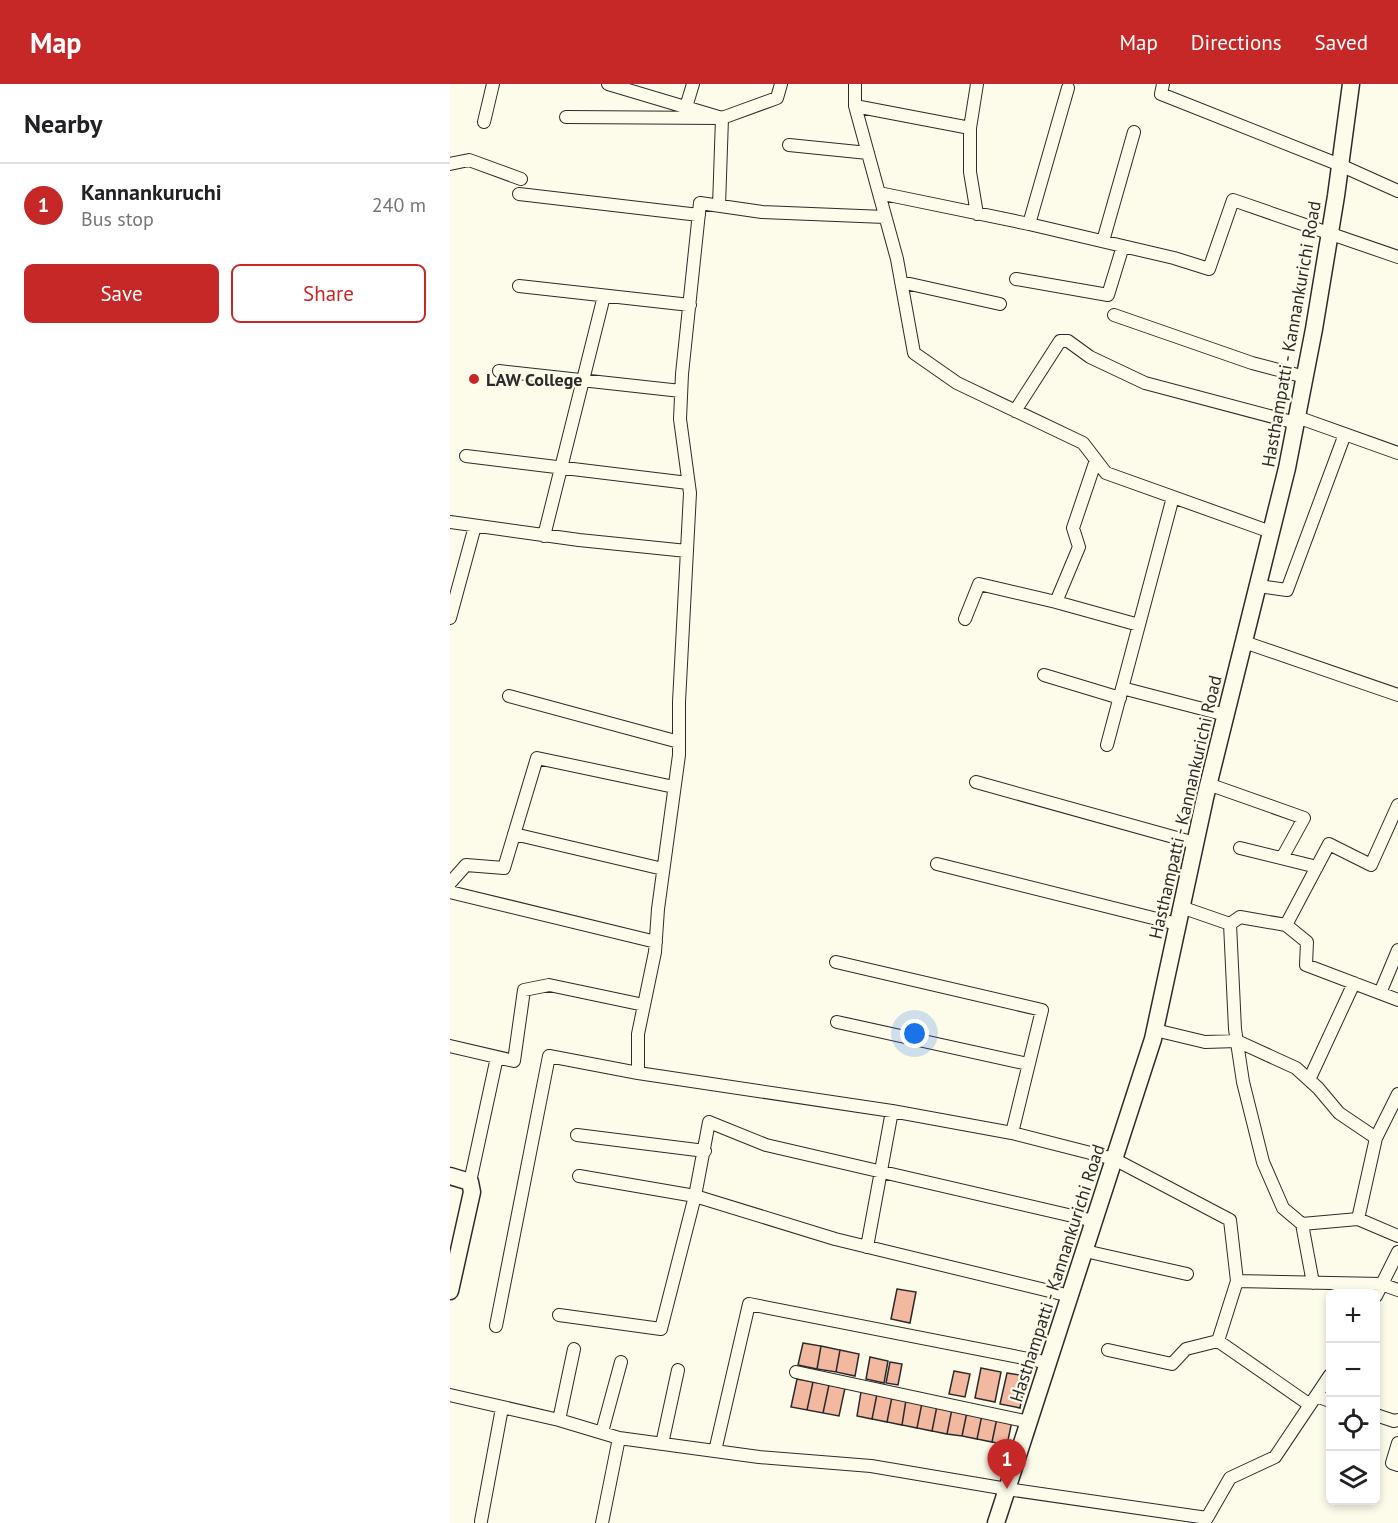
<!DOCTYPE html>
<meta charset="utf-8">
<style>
body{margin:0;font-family:"PT Sans",sans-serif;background:#f2f2f2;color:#202124}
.controls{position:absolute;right:18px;bottom:18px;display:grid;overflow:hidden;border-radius:9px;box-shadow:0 3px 9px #0003}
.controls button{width:54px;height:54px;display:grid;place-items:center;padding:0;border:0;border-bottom:2px solid #e0e0e0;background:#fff;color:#202124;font:30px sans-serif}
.you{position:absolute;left:465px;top:950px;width:21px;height:21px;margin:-15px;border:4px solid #fff;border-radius:50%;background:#1a73e8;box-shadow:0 0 0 9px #1a73e833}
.badge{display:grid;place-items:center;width:39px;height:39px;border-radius:50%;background:#c62828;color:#fff;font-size:20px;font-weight:700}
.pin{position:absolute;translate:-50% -50px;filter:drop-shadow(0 2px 3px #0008)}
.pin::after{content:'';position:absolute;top:32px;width:21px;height:18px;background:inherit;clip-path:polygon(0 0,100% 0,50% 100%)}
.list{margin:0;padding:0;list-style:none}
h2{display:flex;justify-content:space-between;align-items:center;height:78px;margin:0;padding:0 24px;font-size:26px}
h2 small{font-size:20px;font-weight:400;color:#757577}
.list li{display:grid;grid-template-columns:39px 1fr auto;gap:18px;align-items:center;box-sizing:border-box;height:84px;padding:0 24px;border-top:2px solid #e0e0e0}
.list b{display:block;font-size:22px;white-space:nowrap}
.list p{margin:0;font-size:20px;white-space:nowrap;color:#757577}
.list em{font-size:20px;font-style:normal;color:#757577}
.actions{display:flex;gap:12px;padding:18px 24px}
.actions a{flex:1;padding:14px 0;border:2px solid #c62828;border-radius:9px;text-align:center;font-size:21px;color:#c62828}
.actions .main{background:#c62828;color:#fff}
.icon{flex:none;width:33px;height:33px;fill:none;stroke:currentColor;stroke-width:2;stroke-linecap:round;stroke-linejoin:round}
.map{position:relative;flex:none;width:948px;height:1439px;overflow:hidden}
header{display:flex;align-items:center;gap:36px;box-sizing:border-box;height:84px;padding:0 30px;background:#c62828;color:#fff}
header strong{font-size:28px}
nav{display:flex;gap:33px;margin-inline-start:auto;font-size:21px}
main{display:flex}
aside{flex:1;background:#fff}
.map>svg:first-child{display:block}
.building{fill:#f2b8a0;stroke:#2b2b2b;stroke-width:1.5}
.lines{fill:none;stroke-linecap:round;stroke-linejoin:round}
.street-casing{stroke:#2b2b2b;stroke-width:14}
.secondary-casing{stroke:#2b2b2b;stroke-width:19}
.street{stroke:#fdfbea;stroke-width:12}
.secondary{stroke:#fdfbea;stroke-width:16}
.poi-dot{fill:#c62828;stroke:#fdfbea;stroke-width:2}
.labels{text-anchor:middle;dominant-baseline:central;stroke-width:4.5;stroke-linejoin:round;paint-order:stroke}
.street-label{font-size:18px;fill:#2b2b2b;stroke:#fdfbea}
.poi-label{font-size:18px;font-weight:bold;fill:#2b2b2b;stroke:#fdfbea;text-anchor:start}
</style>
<header>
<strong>Map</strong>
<nav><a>Map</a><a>Directions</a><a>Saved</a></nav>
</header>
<main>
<aside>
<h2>Nearby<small></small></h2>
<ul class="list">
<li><span class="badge">1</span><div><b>Kannankuruchi</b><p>Bus stop</p></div><em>240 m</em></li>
</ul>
<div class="actions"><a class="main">Save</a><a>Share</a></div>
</aside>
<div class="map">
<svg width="948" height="1439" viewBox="0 0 948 1439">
<rect width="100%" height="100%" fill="#fdfbea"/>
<!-- building -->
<path class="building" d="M 447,1205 L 466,1208 L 460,1239 L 441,1235 Z
M 353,1259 L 371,1262 L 367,1285 L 348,1281 Z
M 371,1262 L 390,1266 L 386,1288 L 367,1285 Z
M 390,1266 L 409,1270 L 405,1292 L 386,1288 Z
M 420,1273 L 438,1277 L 434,1299 L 416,1295 Z
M 440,1278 L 452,1280 L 448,1301 L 436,1299 Z
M 531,1284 L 551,1288 L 545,1318 L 525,1314 Z
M 504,1287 L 520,1290 L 515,1313 L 499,1310 Z
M 557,1289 L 576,1292 L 570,1324 L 550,1320 Z
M 347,1295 L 363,1298 L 357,1326 L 341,1323 Z
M 363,1298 L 379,1301 L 373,1329 L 357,1326 Z
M 379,1301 L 395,1304 L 389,1332 L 373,1329 Z
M 411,1308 L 427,1310 L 422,1335 L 407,1332 Z
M 427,1310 L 442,1313 L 437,1338 L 422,1335 Z
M 442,1313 L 456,1316 L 452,1341 L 437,1338 Z
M 456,1316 L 472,1319 L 467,1344 L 452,1341 Z
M 472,1319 L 487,1322 L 482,1347 L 467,1344 Z
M 487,1322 L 502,1325 L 497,1350 L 482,1347 Z
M 502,1325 L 517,1328 L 512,1352 L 497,1350 Z
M 517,1328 L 532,1331 L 527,1355 L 512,1352 Z
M 532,1331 L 547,1334 L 542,1358 L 527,1355 Z
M 547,1334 L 562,1337 L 557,1361 L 542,1358 Z"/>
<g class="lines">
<!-- street casing -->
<g class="street-casing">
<path id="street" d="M 158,0 L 272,34 L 269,122
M 405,0 L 405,22 L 447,175 L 464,269 L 507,299 L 633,359 L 656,389 L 821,448
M 527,0 L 520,44 L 520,88 L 527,130
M 713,0 L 711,10 L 890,81 L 948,107
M 405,22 L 520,44
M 236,23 L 243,0
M 116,33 L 272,34 L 327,14 L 331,0
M 34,38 L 43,0
M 339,61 L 418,69
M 0,80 L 19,76 L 71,95
M 429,109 L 579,140 L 724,174 L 759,185 L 783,116 L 948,173
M 69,110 L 249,131
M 579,140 L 618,4
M 653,157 L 684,48
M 566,195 L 658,211 L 673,162
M 451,198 L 550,220
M 69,202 L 240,221
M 664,231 L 802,279 L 855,293
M 49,287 L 231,307
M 565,327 L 610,257 L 618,257 L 640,273 L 695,299 L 846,339
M 847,333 L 948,369
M 16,372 L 238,399
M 0,438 L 129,456 L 237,467
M 94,452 L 154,212
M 808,502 L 837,506 L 895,350
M 606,518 L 689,541
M 0,534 L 25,442
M 515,535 L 529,500 L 606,518 L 629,463 L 623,444 L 646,376
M 794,558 L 948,611
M 594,591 L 670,614
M 672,604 L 776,631
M 59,612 L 229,658
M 657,661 L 723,413
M 526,698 L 745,759
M 758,700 L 854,734 L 832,774
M 64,750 L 213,785
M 790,764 L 867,783
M 487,780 L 727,840
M 0,799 L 16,781 L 54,784 L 87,674 L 224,703
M 0,808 L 206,858
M 731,823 L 780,840 L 785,945 L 793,998 L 813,1078 L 833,1124 L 852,1140 L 863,1199
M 780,840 L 790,833 L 836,841 L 857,858 L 856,881 L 948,916
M 836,841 L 879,760 L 921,781 L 948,721
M 386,878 L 592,926 L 562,1049
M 930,909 L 948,866
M 387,938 L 578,980
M 705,946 L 755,958 L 787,957 L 846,984 L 868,1004 L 889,1029 L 926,1054 L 948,1010
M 0,962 L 64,977 L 74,906 L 99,901 L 194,921
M 188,989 L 188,950 L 205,868 L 208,825 L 229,671 L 229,618 L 240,409 L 230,335 L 232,290 L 250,119 L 312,128 L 435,133
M 859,996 L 904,899
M 127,1051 L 255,1067
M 129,1092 L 245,1112 L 259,1038 L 316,1061 L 644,1137
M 20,1098 L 47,973
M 908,1135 L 926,1054
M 852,1140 L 908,1135 L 948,1152
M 417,1163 L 442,1027
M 635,1167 L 737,1190
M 787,1197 L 768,1257 L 860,1321
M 926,1212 L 948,1168
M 109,1231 L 211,1245 L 245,1112 L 385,1155 L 620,1212
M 46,1242 L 99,972 L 188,989 L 442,1027 L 562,1049 L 664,1075 L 780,1136 L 787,1197 L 931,1200 L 948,1206
M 658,1266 L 722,1280 L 736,1265 L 768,1257
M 346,1288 L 579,1338
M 0,1311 L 109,1336 L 169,1354 L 309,1373 L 421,1382 L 557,1405 L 757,1434 L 780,1394 L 825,1373 L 880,1291
M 866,1312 L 880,1317
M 926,1331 L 944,1337 L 948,1336
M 109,1336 L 124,1265
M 152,1348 L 171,1278
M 948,1359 L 942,1379 L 948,1381
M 212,1360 L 228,1286
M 265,1367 L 299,1220 L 599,1279
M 31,1437 L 52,1324
M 152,1439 L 169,1354"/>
</g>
<!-- secondary casing -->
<g class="secondary-casing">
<path id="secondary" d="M 0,1092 L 20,1098 L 22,1108 L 0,1207
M 546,1439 L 703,955 L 755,714 L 837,384 L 864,245 L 886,112 L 901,0"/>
</g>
<!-- street -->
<use href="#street" class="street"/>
<!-- secondary -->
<use href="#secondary" class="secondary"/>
</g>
<!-- markers -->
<circle class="poi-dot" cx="24" cy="295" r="6"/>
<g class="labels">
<!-- street labels -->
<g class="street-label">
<text transform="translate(841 250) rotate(-80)">Hasthampatti - Kannankurichi Road</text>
<text transform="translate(735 723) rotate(-77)">Hasthampatti - Kannankurichi Road</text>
<text transform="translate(607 1189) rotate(-72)">Hasthampatti - Kannankurichi Road</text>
</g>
<!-- poi labels -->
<g class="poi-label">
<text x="36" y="295">LAW College</text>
</g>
</g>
</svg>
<div class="controls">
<button>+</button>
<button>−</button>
<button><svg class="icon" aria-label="locate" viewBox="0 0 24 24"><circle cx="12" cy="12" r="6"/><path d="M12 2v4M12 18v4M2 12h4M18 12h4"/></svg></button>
<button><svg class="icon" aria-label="layers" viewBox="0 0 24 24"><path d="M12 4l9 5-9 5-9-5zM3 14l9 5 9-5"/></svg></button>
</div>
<div class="you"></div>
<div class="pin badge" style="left:557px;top:1405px">1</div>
</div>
</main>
